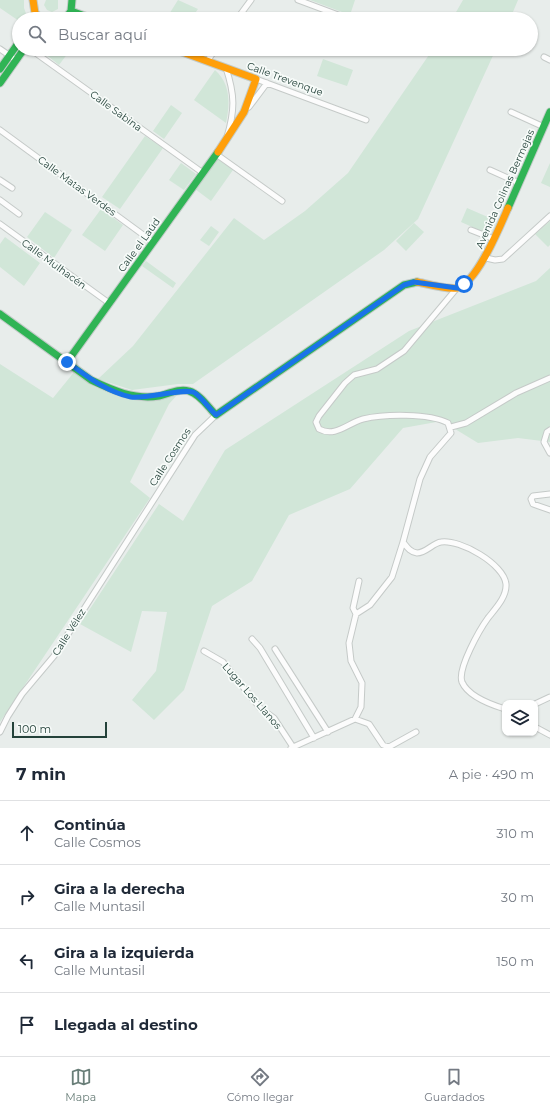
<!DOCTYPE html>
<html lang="es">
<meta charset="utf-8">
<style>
body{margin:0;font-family:Montserrat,sans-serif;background:#f6f6f7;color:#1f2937}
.controls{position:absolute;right:12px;bottom:12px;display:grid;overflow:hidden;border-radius:8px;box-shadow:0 1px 3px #0004}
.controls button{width:36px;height:36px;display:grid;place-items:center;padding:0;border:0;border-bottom:1px solid #e0e1e3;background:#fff;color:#1f2937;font:20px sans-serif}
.scale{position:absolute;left:12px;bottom:10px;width:95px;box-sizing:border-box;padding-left:4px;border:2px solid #24423a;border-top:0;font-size:11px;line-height:14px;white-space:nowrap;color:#24423a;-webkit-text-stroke:3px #f7fbf9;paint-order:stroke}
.stop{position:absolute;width:12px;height:12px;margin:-9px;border:3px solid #1a73e8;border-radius:50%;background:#fff}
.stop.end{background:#1a73e8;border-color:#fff;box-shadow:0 1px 4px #0008}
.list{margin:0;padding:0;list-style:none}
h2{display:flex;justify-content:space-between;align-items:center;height:52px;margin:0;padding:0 16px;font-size:17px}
h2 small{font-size:13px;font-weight:400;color:#747a83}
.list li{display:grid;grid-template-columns:26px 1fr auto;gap:12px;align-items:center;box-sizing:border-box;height:64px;padding:0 16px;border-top:1px solid #e0e1e3}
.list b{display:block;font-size:15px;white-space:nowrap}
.list p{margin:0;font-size:13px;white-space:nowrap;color:#747a83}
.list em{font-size:13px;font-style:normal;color:#747a83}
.icon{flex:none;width:22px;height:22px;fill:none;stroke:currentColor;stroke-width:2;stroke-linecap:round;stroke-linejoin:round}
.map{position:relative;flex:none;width:550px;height:748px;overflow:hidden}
.search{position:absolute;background:#fff;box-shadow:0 1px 3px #0004;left:12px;right:12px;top:12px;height:44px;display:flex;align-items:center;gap:10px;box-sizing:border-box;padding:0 14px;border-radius:22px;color:#747a83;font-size:15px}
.sheet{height:308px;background:#fff}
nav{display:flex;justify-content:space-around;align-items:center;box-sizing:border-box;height:56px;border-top:1px solid #e0e1e3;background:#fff;font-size:11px;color:#747a83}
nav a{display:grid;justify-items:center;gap:2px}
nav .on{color:#697e78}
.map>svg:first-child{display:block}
.green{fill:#d1e6d8}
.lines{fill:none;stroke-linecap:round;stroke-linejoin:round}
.street-casing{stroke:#c5cac8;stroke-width:7}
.fast-casing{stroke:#c3cbc8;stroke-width:9}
.slow-casing{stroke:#c3cbc8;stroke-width:9}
.street{stroke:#fcfcfc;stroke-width:5}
.fast{stroke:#30b455;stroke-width:7}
.slow{stroke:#ff9f0a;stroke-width:7}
.route{stroke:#1a73e8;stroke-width:5}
.labels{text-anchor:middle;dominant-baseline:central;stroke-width:3.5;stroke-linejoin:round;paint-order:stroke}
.street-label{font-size:10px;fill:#24423a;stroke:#f7fbf9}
</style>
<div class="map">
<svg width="550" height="748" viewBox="0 0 550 748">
<rect width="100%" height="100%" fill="#e8edeb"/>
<!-- green -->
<path class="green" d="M 0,0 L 24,0 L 24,8 L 28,19 L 19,19 L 19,21 L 0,8 Z
M 46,0 L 58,0 L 58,9 L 52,12 L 47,10 L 44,5 Z
M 178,0 L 198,9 L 191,19 L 166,19 Z
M 310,0 L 355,0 L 350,15 Z
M 463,0 L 518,0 L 510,19 L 452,19 Z
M 39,49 L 71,49 L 59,65 Z
M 433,49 L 496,49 L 418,219 L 384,250 L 193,384 L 178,384 L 132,390 L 98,379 L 133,346 L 234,218 L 264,240 L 305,211 L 348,173 Z
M 323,59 L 353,70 L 347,86 L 317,76 Z
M 215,70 C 231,84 230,104 226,123 L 194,100 Z
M 171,105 L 182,113 L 164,139 L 153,131 Z
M 145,136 L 163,148 L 120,209 L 102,197 Z
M 217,158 L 233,170 L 211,201 L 195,189 Z
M 181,163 L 196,174 L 184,190 L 169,180 Z
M 550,163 L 550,187 L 541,183 Z
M 467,208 L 497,221 L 491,233 L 488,234 L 461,222 Z
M 101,209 L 123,225 L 105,251 L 82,235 Z
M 45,212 L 72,230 L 54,258 L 27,237 Z
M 550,221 L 550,245 L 548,247 L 535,234 Z
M 414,223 L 424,232 L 406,251 L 396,241 Z
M 211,226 L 219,232 L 209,246 L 200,240 Z
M 5,237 L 40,263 L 24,286 L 0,267 L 0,244 Z
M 146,261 L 176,283 L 173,288 L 142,266 Z
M 550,268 L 550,442 L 518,438 L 478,443 L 442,421 L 403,428 L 350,489 L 289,515 L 252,581 L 212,606 L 184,690 L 154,720 L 132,700 L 156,671 L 167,612 L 142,611 L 131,652 L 80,624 L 159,504 L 183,521 L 225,450 L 409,331 L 536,281 Z
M 0,364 L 53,398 L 75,371 L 95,387 L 135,400 L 150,401 L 178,394 L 169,404 L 130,482 L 150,498 L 0,722 Z"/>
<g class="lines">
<!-- street casing -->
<g class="street-casing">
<path id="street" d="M 298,0 L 349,19
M 237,19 L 251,0
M 0,49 L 16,60
M 30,49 L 203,173
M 544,57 L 550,60
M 207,61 L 216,49
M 226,68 C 235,95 235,110 227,137
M 256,79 L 366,120
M 249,107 L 267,83
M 511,112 L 544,127
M 0,130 L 153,242
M 216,154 L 282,201
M 490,170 L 519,183
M 0,180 L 12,188
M 0,200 L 19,214
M 0,224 L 109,303
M 471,230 L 494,239
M 486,258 L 495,260 L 503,259 L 550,216
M 457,288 L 404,351 L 377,369 L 354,375 L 345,383 L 319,416 L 316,422 L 319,429 C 335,438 348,423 363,419 C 384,414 429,413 448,423 L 451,433 L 430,457 L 420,479 L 403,542 C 407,547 410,552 417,553 C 426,553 433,543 441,542 C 460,539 504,564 506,584 C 507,597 495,609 488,618 C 480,629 457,669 462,682 C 468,696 492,705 505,709
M 451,427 L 466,423 L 516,393 L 550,378
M 550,430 L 547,432 L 544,442 L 550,453
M 550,494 L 533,496 L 531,499 L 533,504 L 550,510
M 356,614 L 353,608 L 359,581
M 252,639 L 260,648 L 314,738
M 275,649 L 328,732
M 204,651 L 223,662 L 260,708 L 274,718 L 293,747
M 535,704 L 550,697
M 355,719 L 369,724 L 383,745 L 389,747 L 416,732
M 535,727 L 550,735
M 0,732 L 8,716 L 22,694 L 54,656 L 195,435 L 216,415
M 291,748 L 355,719 L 361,707 L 362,683 L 351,661 L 349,643 L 356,614 L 370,605 L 392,577 L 403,542"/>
</g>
<!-- fast casing -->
<g class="fast-casing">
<path id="fast" d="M 71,11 L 93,19
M 65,19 L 71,11 L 72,0
M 0,69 L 19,42
M 0,83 L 24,49
M 508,208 L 550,112
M 0,314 L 91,380 C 112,390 134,400 159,396 C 168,394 179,388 189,391 C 200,394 208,407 216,415 L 404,285 L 417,282
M 67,362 L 218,152"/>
</g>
<!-- slow casing -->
<g class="slow-casing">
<path id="slow" d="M 33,0 L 35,13 L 41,19
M 174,49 L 256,79 L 244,112 L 218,152
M 417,282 C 427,284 449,290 457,288 C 477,283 500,226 508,208"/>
</g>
<!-- street -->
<use href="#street" class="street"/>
<!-- fast -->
<use href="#fast" class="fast"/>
<!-- slow -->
<use href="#slow" class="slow"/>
</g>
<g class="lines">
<!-- route -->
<path class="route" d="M 67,362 C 86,376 107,392 131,397 C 148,399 186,387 195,393 C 202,398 209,408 216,415 L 404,285 L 414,282 L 457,288 L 464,284"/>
</g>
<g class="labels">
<!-- street labels -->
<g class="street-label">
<text transform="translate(285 79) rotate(20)">Calle Trevenque</text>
<text transform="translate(116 111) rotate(36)">Calle Sabina</text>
<text transform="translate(77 186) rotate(36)">Calle Matas Verdes</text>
<text transform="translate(505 189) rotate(-66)">Avenida Colinas Bermejas</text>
<text transform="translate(139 245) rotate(-54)">Calle el Laúd</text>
<text transform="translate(54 264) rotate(36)">Calle Mulhacén</text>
<text transform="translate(170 457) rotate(-57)">Calle Cosmos</text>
<text transform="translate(69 632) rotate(-58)">Calle Vélez</text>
<text transform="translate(252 696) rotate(49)">Lugar Los Llanos</text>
</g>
</g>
</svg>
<div class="controls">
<button><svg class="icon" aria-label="layers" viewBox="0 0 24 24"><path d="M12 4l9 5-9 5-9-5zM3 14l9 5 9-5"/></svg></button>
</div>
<div class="scale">100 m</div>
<div class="stop" style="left:464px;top:284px"></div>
<div class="stop end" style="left:67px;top:362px"></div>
<div class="search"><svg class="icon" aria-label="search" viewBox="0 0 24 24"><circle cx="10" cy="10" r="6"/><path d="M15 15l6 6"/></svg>Buscar aquí</div>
</div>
<section class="sheet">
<h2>7 min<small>A pie · 490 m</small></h2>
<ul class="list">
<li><svg class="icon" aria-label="ahead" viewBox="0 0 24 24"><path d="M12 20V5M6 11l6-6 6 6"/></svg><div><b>Continúa</b><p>Calle Cosmos</p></div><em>310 m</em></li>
<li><svg class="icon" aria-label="right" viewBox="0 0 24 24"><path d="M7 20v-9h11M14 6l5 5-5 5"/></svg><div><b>Gira a la derecha</b><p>Calle Muntasil</p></div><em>30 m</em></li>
<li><svg class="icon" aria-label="left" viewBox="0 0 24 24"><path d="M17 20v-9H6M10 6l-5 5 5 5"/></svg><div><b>Gira a la izquierda</b><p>Calle Muntasil</p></div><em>150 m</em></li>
<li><svg class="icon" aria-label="arrive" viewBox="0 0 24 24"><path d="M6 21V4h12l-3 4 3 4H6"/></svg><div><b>Llegada al destino</b></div></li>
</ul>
</section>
<nav>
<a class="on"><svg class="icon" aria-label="map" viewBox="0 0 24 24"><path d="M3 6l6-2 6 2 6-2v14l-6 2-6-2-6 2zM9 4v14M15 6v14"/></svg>Mapa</a>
<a><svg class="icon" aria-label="directions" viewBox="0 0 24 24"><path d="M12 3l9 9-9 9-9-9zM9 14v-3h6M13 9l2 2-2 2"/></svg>Cómo llegar</a>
<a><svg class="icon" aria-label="saved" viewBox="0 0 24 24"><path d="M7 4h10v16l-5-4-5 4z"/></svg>Guardados</a>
</nav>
